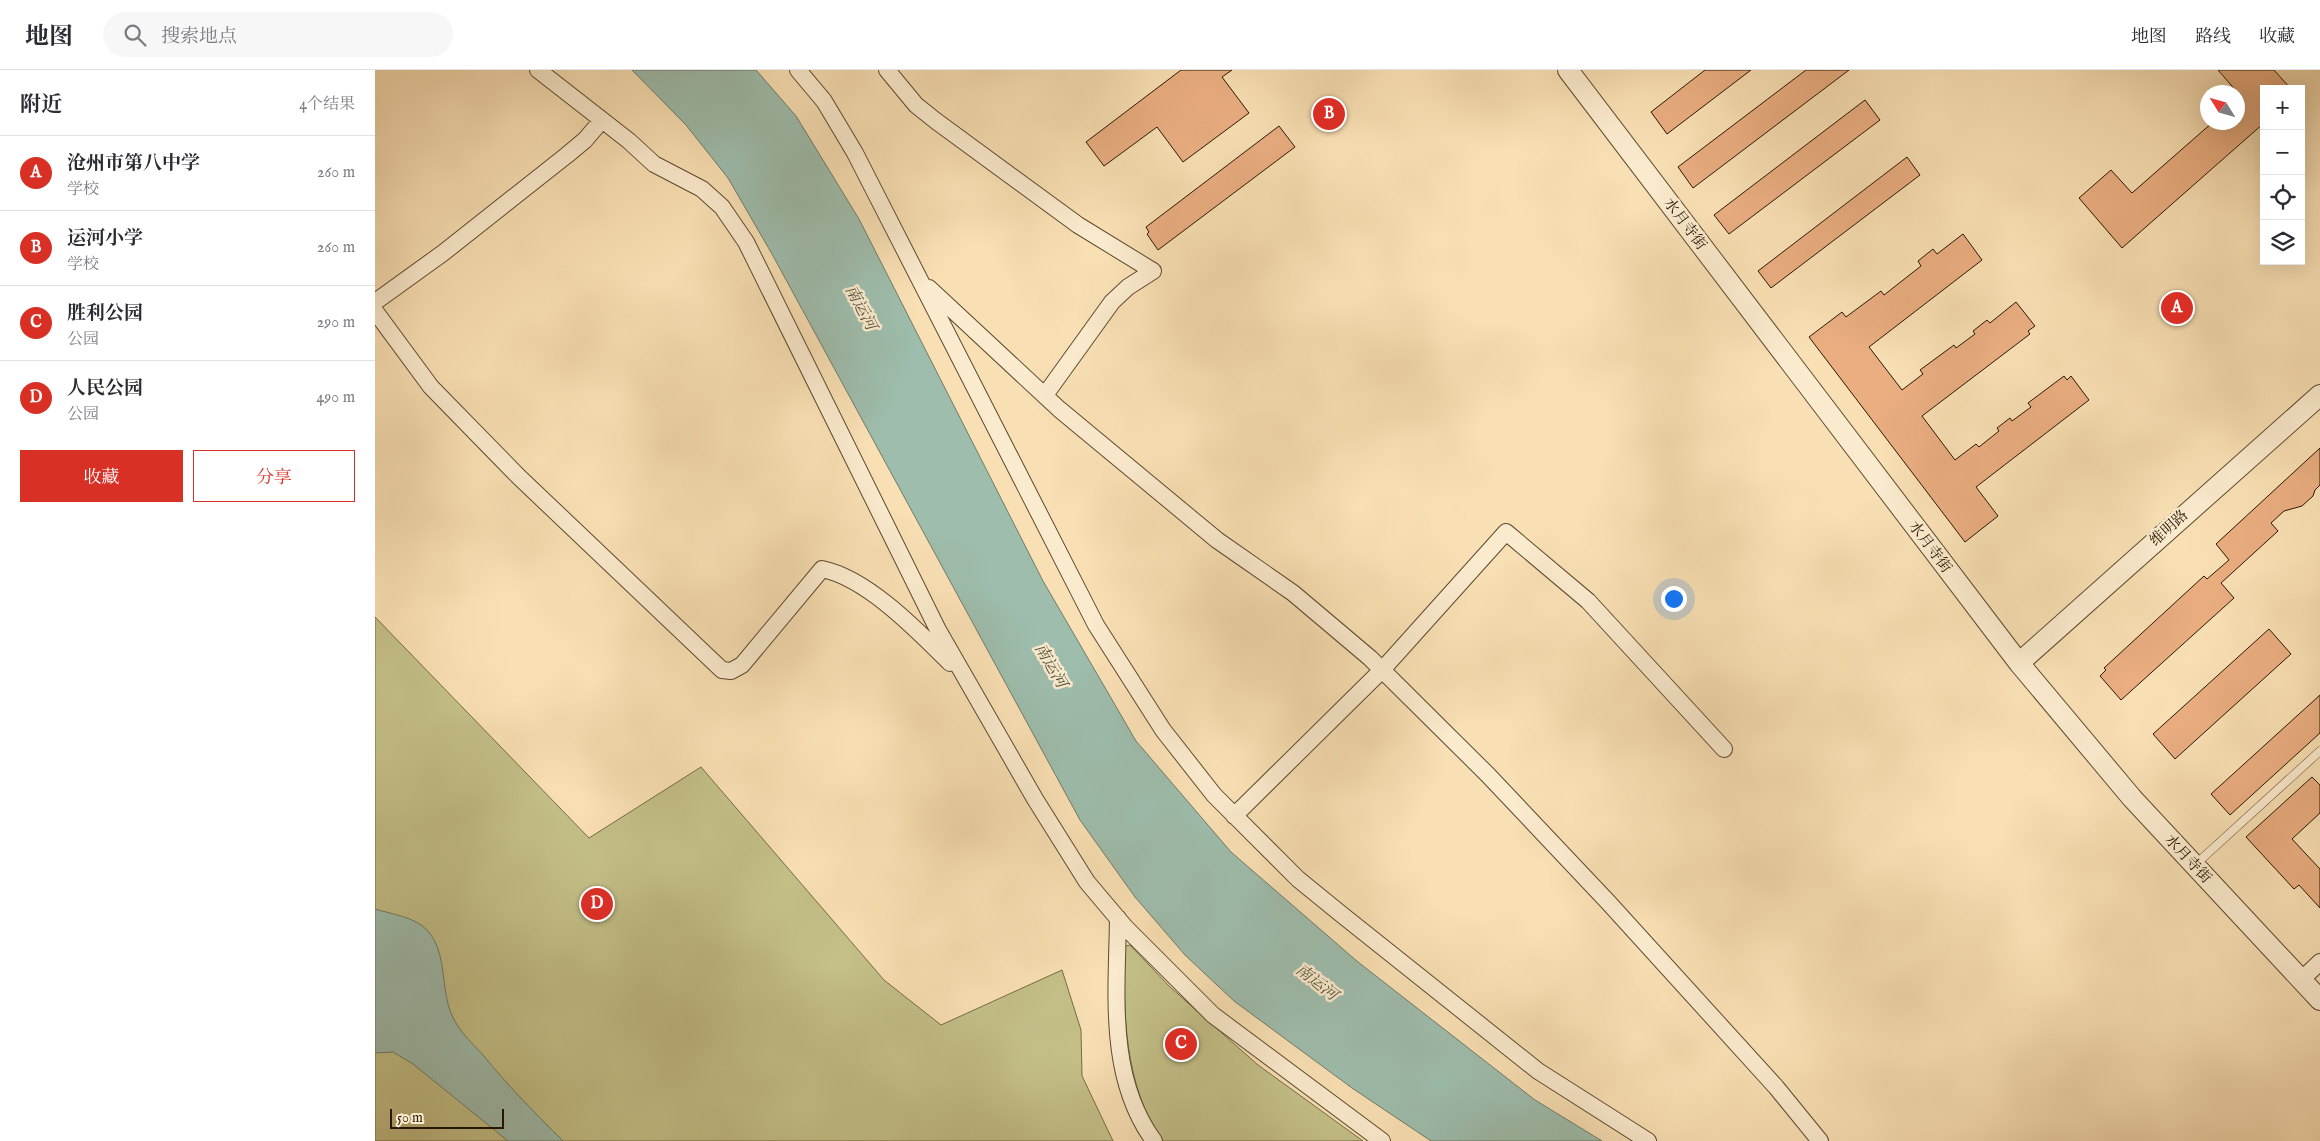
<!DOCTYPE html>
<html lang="zh">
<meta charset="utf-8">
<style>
body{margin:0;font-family:"IM FELL English","Noto Serif SC",serif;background:#f7f7f7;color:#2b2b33}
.controls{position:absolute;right:15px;top:15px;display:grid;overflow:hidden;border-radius:0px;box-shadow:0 5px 20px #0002}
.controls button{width:45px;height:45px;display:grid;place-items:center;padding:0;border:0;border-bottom:1px solid #e1e1e2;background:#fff;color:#2b2b33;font:25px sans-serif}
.compass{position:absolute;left:1825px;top:15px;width:45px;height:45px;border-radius:50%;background:#fff;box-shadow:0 5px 20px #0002;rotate:307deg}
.scale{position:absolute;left:15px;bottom:12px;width:114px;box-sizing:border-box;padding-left:5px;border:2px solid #291801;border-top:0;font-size:14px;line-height:18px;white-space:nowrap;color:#291801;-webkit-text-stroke:4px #fbebce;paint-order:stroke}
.you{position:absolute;left:1298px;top:528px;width:18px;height:18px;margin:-12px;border:4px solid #fff;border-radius:50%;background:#1a73e8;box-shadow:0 0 0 8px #1a73e833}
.badge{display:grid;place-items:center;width:32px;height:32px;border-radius:50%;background:#d93025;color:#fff;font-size:16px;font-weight:700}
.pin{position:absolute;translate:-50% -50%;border:2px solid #fff;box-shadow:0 1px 5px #0006}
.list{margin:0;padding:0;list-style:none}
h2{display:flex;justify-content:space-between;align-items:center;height:65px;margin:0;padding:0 20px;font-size:21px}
h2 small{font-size:16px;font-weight:400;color:#7c7c81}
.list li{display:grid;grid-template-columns:32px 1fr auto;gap:15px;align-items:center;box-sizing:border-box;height:75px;padding:0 20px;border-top:1px solid #e1e1e2}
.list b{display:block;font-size:19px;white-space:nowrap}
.list p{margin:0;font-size:16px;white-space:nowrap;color:#7c7c81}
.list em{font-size:16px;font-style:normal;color:#7c7c81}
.actions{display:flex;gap:10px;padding:15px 20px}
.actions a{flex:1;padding:11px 0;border:1px solid #d93025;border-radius:0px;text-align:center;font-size:18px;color:#d93025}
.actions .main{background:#d93025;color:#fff}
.icon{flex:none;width:28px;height:28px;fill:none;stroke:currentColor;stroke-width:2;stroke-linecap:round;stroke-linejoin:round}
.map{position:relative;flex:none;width:1945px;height:1071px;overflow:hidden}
header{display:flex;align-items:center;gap:30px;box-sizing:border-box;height:70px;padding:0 25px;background:#fff;border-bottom:1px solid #e1e1e2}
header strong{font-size:24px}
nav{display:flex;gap:28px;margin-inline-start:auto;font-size:18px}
.search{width:350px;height:45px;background:#f7f7f7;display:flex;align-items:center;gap:12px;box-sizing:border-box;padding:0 18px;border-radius:28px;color:#7c7c81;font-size:19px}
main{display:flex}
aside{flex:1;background:#fff}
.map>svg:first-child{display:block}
.green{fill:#c4c088;stroke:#766c44}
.water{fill:#9ebdad;stroke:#6f7b68}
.building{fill:#eaae81;stroke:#291801}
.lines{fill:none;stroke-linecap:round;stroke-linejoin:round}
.service-casing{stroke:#5d4a2e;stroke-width:9}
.minor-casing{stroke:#5d4a2e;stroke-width:18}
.tertiary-casing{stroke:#5d4a2e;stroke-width:22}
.service{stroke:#fbebce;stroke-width:8}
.minor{stroke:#fbebce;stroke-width:16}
.tertiary{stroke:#fbebce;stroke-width:20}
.labels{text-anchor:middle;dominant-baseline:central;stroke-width:5;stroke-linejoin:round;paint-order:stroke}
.street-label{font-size:15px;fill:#291801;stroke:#fbebce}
.water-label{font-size:16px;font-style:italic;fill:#52523d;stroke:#fbebce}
</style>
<header>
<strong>地图</strong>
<div class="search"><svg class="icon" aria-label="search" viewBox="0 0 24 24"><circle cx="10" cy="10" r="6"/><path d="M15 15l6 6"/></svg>搜索地点</div>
<nav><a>地图</a><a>路线</a><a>收藏</a></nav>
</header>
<main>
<aside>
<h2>附近<small>4个结果</small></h2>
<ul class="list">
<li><span class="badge">A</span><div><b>沧州市第八中学</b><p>学校</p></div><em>260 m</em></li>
<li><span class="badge">B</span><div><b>运河小学</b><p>学校</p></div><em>260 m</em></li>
<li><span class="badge">C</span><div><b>胜利公园</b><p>公园</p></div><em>290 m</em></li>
<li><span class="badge">D</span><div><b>人民公园</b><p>公园</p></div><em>490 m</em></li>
</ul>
<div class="actions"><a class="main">收藏</a><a>分享</a></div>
</aside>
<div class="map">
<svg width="1945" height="1071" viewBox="0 0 1945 1071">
<rect width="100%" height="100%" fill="#f9e0b4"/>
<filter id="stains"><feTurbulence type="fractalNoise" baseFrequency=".004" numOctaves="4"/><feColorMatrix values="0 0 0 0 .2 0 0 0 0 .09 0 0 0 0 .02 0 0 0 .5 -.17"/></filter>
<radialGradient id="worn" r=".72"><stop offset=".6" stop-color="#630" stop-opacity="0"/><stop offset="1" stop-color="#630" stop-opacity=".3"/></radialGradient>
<!-- green -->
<path class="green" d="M 0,547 L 214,768 L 326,697 L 509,910 L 566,955 L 687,900 L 706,960 L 707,1006 L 738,1071 L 0,1071 Z
M 755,875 L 795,917 L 883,995 L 988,1071 L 787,1071 C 749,1014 748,943 750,876 Z"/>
<!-- water -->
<path class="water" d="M 257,0 L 381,0 L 421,46 L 484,149 L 668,511 L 761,671 L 856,782 L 983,892 L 1160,1030 L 1227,1071 L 1056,1071 L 977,1018 L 859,931 L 810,885 L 760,827 L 705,750 L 397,184 L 353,108 L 311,55 Z
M 0,839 C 16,844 40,847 52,860 C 75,885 63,925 81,953 C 88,965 99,975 108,985 C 133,1016 160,1043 188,1071 L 133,1071 L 38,994 L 18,982 L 0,983 Z"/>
<!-- building -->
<path class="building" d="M 806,0 L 857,0 L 847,7 L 874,43 L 808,92 L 782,57 L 729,96 L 711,72 Z
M 1330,0 L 1376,0 L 1292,64 L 1276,42 Z
M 1431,0 L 1474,0 L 1318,118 L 1303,97 Z
M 1843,0 L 1899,0 L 1916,19 L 1889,19 L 1889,53 L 1747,178 L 1704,128 L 1736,100 L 1757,123 L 1838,52 L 1862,52 L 1862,22 Z
M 1490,30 L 1505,50 L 1354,164 L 1339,145 Z
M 904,56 L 920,77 L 783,180 L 772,164 L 774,162 L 771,157 Z
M 1532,87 L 1545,105 L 1396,218 L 1383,201 Z
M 1588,164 L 1607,190 L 1494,277 L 1527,320 L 1548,304 L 1545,300 L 1579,275 L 1581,278 L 1600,264 L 1598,261 L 1612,250 L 1615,253 L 1641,232 L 1660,256 L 1653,261 L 1655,264 L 1547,346 L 1580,390 L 1601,374 L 1604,377 L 1624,361 L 1622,358 L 1635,348 L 1637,351 L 1656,337 L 1653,333 L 1689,306 L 1692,310 L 1696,306 L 1714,330 L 1601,417 L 1623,446 L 1590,472 L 1434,267 L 1467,242 L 1471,247 L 1506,221 L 1509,225 L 1546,196 L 1543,191 L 1558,179 L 1562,184 Z
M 1945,378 L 1945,415 L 1940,420 L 1938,426 L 1927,436 L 1909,441 L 1896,453 L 1903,461 L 1846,513 L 1859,528 L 1746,630 L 1725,606 L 1731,600 L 1729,598 L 1829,506 L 1832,509 L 1854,490 L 1841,474 Z
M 1894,559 L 1916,584 L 1800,689 L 1778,664 Z
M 1945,625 L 1945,663 L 1855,745 L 1836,724 Z
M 1937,707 L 1945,715 L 1945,743 L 1917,769 L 1945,799 L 1945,838 L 1924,815 L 1919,819 L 1871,767 Z"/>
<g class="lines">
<!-- service casing -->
<g class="service-casing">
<path id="service" d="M 1821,794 L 1945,681"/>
</g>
<!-- minor casing -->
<g class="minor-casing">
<path id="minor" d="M 163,0 L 254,71 L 279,94 L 327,119 L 347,137 L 371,172 L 563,560 L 660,729 L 712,812 L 750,857 L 838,945 L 1007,1071
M 423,0 L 449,31 L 480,83 L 721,555 L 788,660 L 839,725 L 923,809 L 966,844 L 1163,1001 L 1273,1071
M 512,0 L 541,35 L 561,51 L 703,155 L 778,201 L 753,217 L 737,232 L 670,325
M 554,218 L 684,339 L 842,470 L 918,523 L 995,588 L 1113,705 L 1233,832 L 1401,1017 L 1445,1071
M 0,232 L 68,183 L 192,85 L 210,70 L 227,50
M 0,241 L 56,317 L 144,407 L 347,600 L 356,601 L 367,595 L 447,499 C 492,508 543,561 575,593
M 859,746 L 1007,600 L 1131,462 L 1213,531 L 1349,679
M 743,848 C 742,923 732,1007 779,1071
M 1926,910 L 1945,892"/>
</g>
<!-- tertiary casing -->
<g class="tertiary-casing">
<path id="tertiary" d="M 1193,0 L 1644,593 L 1757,728 L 1945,930
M 1644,593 L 1945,325"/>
</g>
<!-- service -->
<use href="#service" class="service"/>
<!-- minor -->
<use href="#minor" class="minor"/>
<!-- tertiary -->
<use href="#tertiary" class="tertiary"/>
</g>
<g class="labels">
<!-- street labels -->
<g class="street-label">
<text transform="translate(1310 154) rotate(53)">水月寺街</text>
<text transform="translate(1794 458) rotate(-42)">维明路</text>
<text transform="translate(1555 477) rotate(53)">水月寺街</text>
<text transform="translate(1813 789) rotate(47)">水月寺街</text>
</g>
<!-- water labels -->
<g class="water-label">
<text transform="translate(485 238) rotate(62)">南运河</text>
<text transform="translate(675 596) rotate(60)">南运河</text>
<text transform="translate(941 913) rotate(38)">南运河</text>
</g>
</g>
<rect width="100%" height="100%" filter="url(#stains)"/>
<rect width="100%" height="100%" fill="url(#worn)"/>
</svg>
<div class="controls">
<button>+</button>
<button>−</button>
<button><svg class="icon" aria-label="locate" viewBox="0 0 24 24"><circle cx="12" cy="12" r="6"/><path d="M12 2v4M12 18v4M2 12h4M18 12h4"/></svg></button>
<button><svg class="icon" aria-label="layers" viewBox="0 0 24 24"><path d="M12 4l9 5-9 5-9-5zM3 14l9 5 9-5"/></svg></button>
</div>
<svg class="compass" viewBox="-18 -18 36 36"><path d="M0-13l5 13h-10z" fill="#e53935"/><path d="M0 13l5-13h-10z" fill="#7c7c81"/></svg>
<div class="scale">50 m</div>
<div class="you"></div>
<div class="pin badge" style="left:1802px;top:238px">A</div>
<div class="pin badge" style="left:954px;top:44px">B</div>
<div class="pin badge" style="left:806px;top:974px">C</div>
<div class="pin badge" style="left:222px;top:834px">D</div>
</div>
</main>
